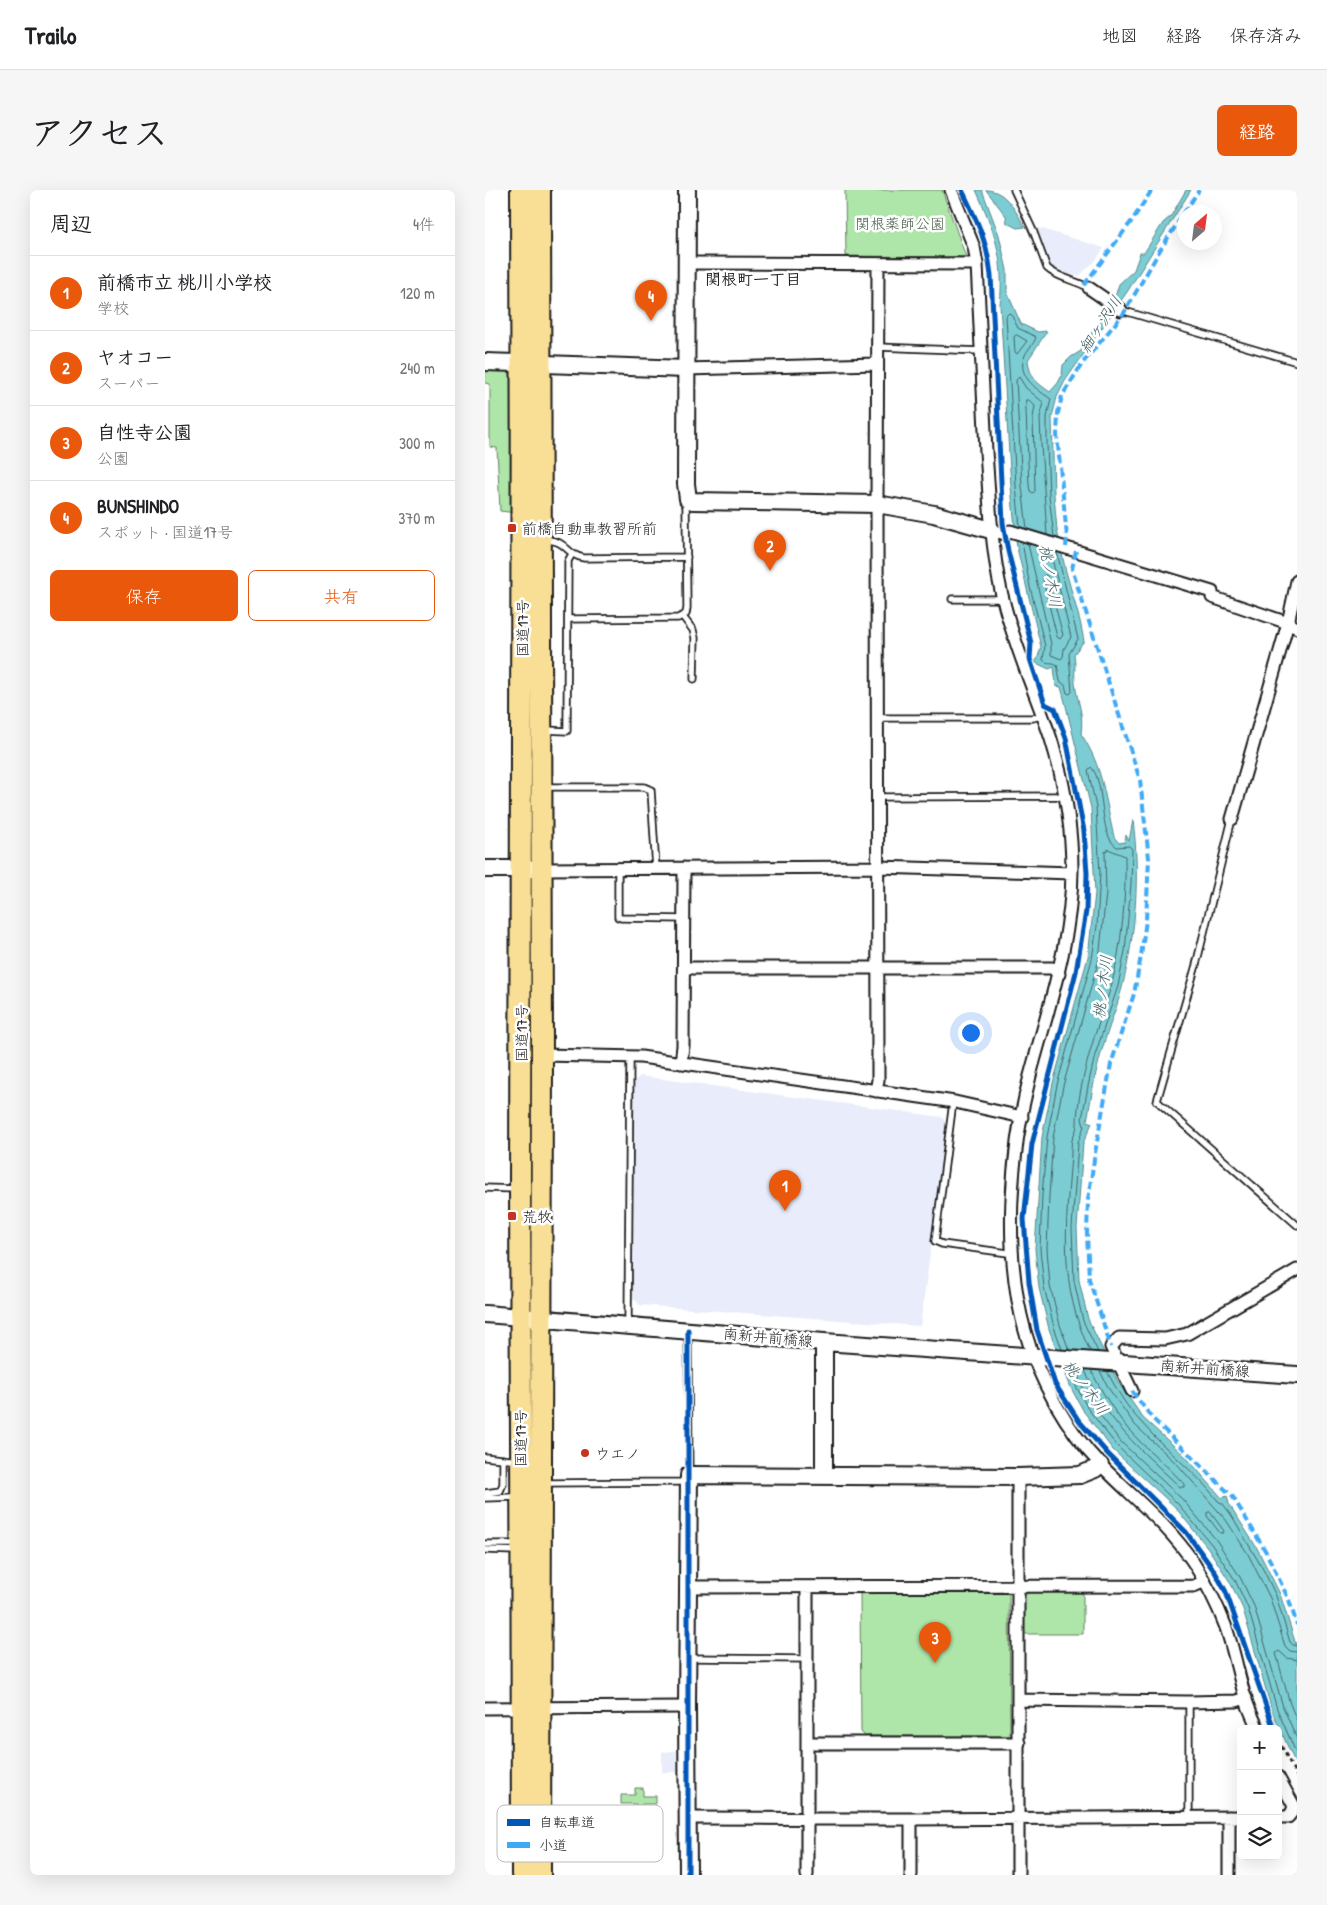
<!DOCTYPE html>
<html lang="ja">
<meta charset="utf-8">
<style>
body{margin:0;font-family:"Patrick Hand","Klee One",sans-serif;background:#f6f6f6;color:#202124}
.controls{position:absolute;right:15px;bottom:15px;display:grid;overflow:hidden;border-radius:8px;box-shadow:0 5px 20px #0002}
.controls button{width:45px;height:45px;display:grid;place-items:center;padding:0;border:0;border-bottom:1px solid #e0e0e0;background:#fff;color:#202124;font:25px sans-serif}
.compass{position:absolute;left:692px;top:15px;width:45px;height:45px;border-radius:50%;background:#fff;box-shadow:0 5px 20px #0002;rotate:28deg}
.you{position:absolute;left:485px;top:842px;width:18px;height:18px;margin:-12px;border:4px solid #fff;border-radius:50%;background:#1a73e8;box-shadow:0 0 0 8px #1a73e833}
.badge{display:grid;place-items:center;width:32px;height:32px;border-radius:50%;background:#ea580c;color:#fff;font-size:16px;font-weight:700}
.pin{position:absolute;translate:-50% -41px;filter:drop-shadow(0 1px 2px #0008)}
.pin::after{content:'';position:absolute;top:26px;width:18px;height:15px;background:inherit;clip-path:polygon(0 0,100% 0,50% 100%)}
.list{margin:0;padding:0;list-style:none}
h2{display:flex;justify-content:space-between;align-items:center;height:65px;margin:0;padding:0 20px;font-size:21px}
h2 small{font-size:16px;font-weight:400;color:#757577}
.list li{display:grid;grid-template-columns:32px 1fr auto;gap:15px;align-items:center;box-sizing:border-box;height:75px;padding:0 20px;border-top:1px solid #e0e0e0}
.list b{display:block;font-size:19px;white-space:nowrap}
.list p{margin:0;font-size:16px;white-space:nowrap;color:#757577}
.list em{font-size:16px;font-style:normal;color:#757577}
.actions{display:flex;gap:10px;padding:15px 20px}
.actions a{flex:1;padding:11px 0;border:1px solid #ea580c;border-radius:8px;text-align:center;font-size:18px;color:#ea580c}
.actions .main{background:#ea580c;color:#fff}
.icon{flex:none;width:28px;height:28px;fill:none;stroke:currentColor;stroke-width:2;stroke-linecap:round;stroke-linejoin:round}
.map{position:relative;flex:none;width:812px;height:1685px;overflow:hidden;border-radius:8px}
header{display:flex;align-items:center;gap:30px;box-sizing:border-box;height:70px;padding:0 25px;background:#fff;border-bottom:1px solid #e0e0e0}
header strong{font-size:24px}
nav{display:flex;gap:28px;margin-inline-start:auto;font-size:18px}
.intro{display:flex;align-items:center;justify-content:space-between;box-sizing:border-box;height:120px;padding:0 30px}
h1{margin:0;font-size:35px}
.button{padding:12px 22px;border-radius:8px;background:#ea580c;color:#fff;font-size:18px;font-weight:700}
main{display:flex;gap:30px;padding:0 30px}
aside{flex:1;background:#fff;border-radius:8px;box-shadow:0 5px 20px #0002}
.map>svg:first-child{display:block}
.built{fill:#e9ecfa}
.green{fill:#aee5a8;stroke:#658062}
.water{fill:#7ccdd3;stroke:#56868a}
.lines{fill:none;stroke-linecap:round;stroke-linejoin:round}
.shore{stroke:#426365;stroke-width:1}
.lane-casing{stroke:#1c1c1c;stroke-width:9}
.street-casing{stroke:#1c1c1c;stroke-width:15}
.secondary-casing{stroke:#1c1c1c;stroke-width:20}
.highway-casing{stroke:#1c1c1c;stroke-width:24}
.path{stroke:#1c1c1c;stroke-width:2.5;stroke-dasharray:4 4;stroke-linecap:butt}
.lane{stroke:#fff;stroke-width:5.5}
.street{stroke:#fff;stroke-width:11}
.secondary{stroke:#fff;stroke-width:16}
.highway{stroke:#f9df96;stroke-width:20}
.quiet{stroke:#3fa9f5;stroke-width:4;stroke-dasharray:8 4;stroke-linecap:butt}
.cycleway-casing{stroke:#fff;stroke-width:8}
.cycleway{stroke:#0057b8;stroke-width:5}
.poi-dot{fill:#c8321e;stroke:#fff;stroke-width:2}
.labels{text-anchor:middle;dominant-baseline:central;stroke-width:5;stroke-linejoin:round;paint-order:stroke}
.park-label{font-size:15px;fill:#4f624d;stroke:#fff}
.poi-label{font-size:15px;fill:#1c1c1c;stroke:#fff;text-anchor:start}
.street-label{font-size:15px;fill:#1c1c1c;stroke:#fff}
.neighbourhood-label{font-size:16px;font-weight:bold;fill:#1c1c1c;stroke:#fff}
.water-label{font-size:16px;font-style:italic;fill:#426365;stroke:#fff}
.key{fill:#fff;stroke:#bbb;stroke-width:1}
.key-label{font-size:14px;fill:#1c1c1c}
</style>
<header>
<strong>Trailo</strong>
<nav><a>地図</a><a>経路</a><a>保存済み</a></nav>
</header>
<div class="intro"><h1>アクセス</h1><a class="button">経路</a></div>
<main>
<aside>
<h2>周辺<small>4件</small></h2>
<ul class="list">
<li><span class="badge">1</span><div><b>前橋市立 桃川小学校</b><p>学校</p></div><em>120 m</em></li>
<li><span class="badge">2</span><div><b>ヤオコー</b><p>スーパー</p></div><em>240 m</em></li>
<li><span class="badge">3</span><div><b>自性寺公園</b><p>公園</p></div><em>300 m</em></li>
<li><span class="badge">4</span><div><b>BUNSHINDO</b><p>スポット · 国道17号</p></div><em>370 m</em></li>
</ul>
<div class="actions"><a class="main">保存</a><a>共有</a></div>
</aside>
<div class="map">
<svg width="812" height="1685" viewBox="0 0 812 1685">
<rect width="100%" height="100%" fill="#fff"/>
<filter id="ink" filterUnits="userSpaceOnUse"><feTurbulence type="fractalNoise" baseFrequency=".02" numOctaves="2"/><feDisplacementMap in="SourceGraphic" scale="10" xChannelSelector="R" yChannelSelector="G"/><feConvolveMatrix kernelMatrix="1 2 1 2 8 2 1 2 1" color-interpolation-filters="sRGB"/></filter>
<g filter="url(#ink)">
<!-- built -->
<path class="built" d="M 551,37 L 619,58 L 610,71 L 594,86 L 585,85 L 567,78 Z
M 155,886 L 457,927 L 463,934 L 435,1136 L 155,1115 L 148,1108 L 148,892 Z
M 191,1561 L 192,1582 L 177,1582 L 177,1562 Z"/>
<!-- green -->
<path class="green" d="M 360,0 L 457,0 L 481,67 L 361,66 Z
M 0,177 L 33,179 L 32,323 L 15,321 L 12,258 L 5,257 L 5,194 L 0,193 Z
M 544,1401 L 598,1402 L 598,1444 L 539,1444 L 538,1408 Z
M 375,1403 L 524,1403 L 525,1546 L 380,1546 L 376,1542 Z
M 150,1598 L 158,1598 L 158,1606 L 171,1606 L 171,1614 L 157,1614 L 156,1622 L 151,1622 L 151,1614 L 136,1614 L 136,1605 L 150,1605 Z"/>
<!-- water -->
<path class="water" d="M 491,0 L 497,0 L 514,45 L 522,80 L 522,102 L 536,134 L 553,142 L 562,141 L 543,170 C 545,188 551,192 565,202 L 573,193 L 577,185 L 578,175 L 586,167 L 596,161 L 599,153 L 617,129 L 631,104 L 634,94 L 649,80 L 655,63 L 659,63 L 678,33 L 686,26 L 701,0 L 706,0 L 642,102 L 580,191 L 572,207 L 567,227 L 569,305 L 572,340 L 580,378 L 595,431 L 599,451 L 589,464 C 591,474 589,482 590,492 C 592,513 599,521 596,544 C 618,576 620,609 629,647 L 634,653 L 640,652 L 641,645 L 644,651 L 648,630 C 655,685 651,743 637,798 C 631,821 621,843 615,867 C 609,888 606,909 602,931 L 607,933 L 598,953 L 592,1038 L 594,1090 L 603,1129 L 633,1192 L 658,1228 L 701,1267 L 737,1308 L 742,1306 L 744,1314 L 772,1358 L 795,1404 L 812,1458 L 812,1577 L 787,1521 L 758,1419 L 745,1392 L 723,1358 L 690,1317 L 628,1260 L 599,1222 L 586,1198 L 564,1139 L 554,1098 L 550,1059 L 557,947 L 568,893 L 603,767 L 610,703 L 606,618 L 580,512 L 576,497 L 571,496 L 569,477 L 564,479 L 549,472 L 552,470 L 556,457 L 532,358 L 526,297 L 515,114 C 520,69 509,40 491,0 Z
M 501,0 C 521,0 531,22 540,37 L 532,38 L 522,33 L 521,26 Z"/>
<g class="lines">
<!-- shore -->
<path class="shore" d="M 532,145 L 542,151 L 532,164 L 530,162 L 529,147 Z
M 541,210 L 544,210 L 550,216 L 548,228 L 550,301 L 548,303 L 545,301 L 544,295 Z
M 535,337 L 531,296 L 521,126 L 524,123 L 526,124 L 533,138 L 551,147 C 549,155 541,160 539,168 C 532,187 554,201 566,209 L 562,227 L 562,254 L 564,306 L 569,347
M 542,339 L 537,296 L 531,190 L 534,187 L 541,198 L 559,213 L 555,227 L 556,254 L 562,345
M 537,352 L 545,397 L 560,456 L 558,470 C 563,475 568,471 572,475 L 575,491 L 580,495 L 582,503 L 585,504 L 587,502 L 584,464 L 593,449 L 572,362
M 543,354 L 566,454 L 566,465 L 576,469 L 578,467 L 579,459 L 586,447 L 565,360
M 560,385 L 562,386 L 578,445 L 575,449 L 572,447 L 559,394 L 558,387 Z
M 577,1159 L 569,1137 L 559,1097 L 555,1059 L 557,1005 L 562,947 L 572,895 L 607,769 L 612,736 L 615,683 L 611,617 L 603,580 L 606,577 C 621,592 613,646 632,657 L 644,656 L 647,659 L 646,694 L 640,761 L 633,796 L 610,865 L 603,896 L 597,929 L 599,936 L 593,953 L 587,1038 L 589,1091 L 598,1131 L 613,1162
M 584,1160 L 575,1135 L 565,1096 L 562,1059 L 564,1006 L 568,948 L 578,896 L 614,769 L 621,703 L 620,662 L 623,659 L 640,666 C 641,709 637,755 626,797 C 619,820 610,842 604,865 C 598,888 592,912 592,935 C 592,940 588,945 587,950 C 586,955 586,960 586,965 C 581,1036 573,1095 605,1161
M 585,1179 L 591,1196 L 603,1219 L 632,1256 L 693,1314 L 727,1355 L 750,1390 L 763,1418 L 792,1519 L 812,1565
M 591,1179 L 596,1194 L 608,1216 L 636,1252 L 698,1310 L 732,1351 L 755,1387 L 769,1416 L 798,1517 L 812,1549
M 600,1180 C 618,1229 658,1262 695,1297 L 699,1297 L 699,1294 C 682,1274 660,1259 643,1239 C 629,1221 616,1201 606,1180
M 615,1181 L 624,1199 L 650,1235 L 693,1275 L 741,1330 L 763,1364 L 785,1408 L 800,1456 L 805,1461 L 812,1462
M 622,1181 C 631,1199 642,1218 656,1232 C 680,1260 710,1281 733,1311 L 738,1314 L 747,1326 L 779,1381 L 791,1406 L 805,1452 L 808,1455 L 812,1456
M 725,1322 L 739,1341 L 738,1343 L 735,1343 L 722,1326 L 722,1323 Z
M 812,1470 L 802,1468 L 794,1461 L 791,1463 L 805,1514 L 812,1531"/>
<!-- lane casing -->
<g class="lane-casing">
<path id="lane" d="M 529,0 L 549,43 L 562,78 C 572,88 591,90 604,98
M 636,120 L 812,172
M 393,157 L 496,161
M 60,350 C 83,350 80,365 99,368 L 202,367
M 467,409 L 512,409 L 519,412
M 198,427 L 208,440 L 210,448 L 209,489
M 83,429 L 193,428 L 201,424 L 202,418 L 201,315 L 203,311
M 393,528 L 548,528 L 555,526 L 558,528
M 60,540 L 82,541 L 83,371 L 87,364
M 60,597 L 159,597 L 166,600 L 171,679
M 393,607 L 571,606 L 580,608
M 747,629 L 711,775 L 672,911 L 812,1035
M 133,679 L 133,727 L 136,728 L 199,729
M 468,912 L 450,1051 L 457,1054 L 523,1063 L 527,1066
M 0,998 L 33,999
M 143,1134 L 145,866
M 0,1267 L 33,1271
M 60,1293 L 196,1292 L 204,1285 L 203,1142
M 0,1303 L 15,1301 L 18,1294 L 18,1269
M 0,1308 L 33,1307
M 0,1354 L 33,1354
M 0,1360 L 34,1361
M 204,1468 L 322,1469
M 704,1512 L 704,1627"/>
</g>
<!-- street casing -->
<g class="street-casing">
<path id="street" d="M 466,0 L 489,57 L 492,74 C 495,137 498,199 501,262 C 505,314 506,366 520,417 C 532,462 551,505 566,549 C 579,591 587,636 587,680 C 587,751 563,818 545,886 C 525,963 518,1064 540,1141 C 554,1191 581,1239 617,1276 C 648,1308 683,1334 708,1372 C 720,1391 732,1414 740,1435 C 749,1459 753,1485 761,1510 C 764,1520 769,1529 773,1539
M 202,73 L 492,74
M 604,98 L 636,120
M 201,179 L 392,174
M 506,340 L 520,344 L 525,341 L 727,402 L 727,407 L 803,433 L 812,438
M 747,629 L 803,433 L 812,391
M 56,679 L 393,677 L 587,683
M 199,778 L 567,778 L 574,784
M 57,865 L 156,867 L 470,912 L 537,927
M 196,873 L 198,856 L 199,678
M 391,901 L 393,890 L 392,314 L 393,74
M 647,1201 L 626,1157 L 634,1148 L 680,1149 L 702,1144 L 812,1080
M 533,1287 L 533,1685
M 203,1397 L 709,1396 L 718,1392
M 322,1397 L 322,1685
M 533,1510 L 704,1512 L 751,1511 L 761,1508
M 0,1518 L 202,1517
M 322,1553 L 534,1553
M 793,1587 L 809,1616 L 807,1622 L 803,1627 L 793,1627
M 744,1627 L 744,1685
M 204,1628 L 426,1629 L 756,1627
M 426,1685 L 426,1629"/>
</g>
<!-- secondary casing -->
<g class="secondary-casing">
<path id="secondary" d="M 202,0 L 201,294 L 203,309 L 208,311 L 392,314 L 449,324 L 506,340
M 0,172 L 201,179
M 0,679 L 48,679
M 0,1124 L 339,1152 L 812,1185
M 339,1285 L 339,1152
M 203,1685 L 202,1517 L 204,1285 L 533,1287 L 595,1285 L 610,1279 L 615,1275"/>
</g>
<!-- highway casing -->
<g class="highway-casing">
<path id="highway" d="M 36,0 C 38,333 35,666 35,999 C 35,1228 38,1456 37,1685
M 55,0 L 57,865 L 55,1685"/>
</g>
<!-- path -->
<path class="path" d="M 573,528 L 581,548 L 584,560
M 598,634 L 600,654
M 541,1007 L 547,954 L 591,782 L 601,721 L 600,662
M 738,1397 L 743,1408
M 763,1465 L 789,1539
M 793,1549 L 812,1587"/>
<!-- lane -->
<use href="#lane" class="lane"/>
<!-- street -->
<use href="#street" class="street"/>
<!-- secondary -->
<use href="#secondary" class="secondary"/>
<!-- highway -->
<use href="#highway" class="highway"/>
<!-- quiet -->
<path class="quiet" d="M 599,95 L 646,32 L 667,0
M 581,357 L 582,347 L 572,245 L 573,223 L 577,206 L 597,174 L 639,123 L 675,60 L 714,0
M 591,361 L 587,379 L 655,590 L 664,668 L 661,730 L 656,766 L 649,804 L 626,874 L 610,963 L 603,1010 L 602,1044 L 604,1089 L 626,1157
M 647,1201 L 667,1228 L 748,1307 L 781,1362 L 804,1410 L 812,1435"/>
<!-- cycleway casing -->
<g class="cycleway-casing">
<path id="cycleway" d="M 477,0 C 492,31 502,50 506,85 L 518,333 L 523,361 L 546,453 L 545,469 L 560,514 L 570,519 L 581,548 L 599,641 L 602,683 L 601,721 L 591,782 L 547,954 L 539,1029 L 544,1092 L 552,1140 L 570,1194 L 594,1231 L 623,1264 L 701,1342 L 730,1382 L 741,1402 L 789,1539
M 203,1140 L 203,1685"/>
</g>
<!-- cycleway -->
<use href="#cycleway" class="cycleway"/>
</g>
</g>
<!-- markers -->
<g class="poi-dot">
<rect x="22" y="333" width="10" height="10" rx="2.5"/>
<rect x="22" y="1021" width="10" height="10" rx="2.5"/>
<circle cx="100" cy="1263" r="5"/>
</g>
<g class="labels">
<!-- park labels -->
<g class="park-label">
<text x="415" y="33">関根薬師公園</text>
</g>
<!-- poi labels -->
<g class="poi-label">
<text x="37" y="338">前橋自動車教習所前</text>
<text x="37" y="1026">荒牧</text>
<text x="110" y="1263">ウエノ</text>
</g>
<!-- street labels -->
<g class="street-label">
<text transform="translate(37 438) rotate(-90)">国道17号</text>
<text transform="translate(36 843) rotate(-90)">国道17号</text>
<text transform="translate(283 1147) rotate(5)">南新井前橋線</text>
<text transform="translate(720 1178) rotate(4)">南新井前橋線</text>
<text transform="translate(35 1248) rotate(-90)">国道17号</text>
</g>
<!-- neighbourhood labels -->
<g class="neighbourhood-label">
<text x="268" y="89">関根町一丁目</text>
</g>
<!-- water labels -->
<g class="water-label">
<text transform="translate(615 134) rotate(-57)">細ヶ沢川</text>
<text transform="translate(566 386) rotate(80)">桃ノ木川</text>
<text transform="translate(617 797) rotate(-83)">桃ノ木川</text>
<text transform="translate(601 1197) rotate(53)">桃ノ木川</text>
</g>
</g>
<!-- legend -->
<rect x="12" y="1615" width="166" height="57" rx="8" class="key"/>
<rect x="22" y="1629" width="23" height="7" fill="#0057b8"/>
<rect x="22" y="1652" width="23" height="6" fill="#3fa9f5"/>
<g class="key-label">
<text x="54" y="1637">自転車道</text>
<text x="54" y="1660">小道</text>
</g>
</svg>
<div class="controls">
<button>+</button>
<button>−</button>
<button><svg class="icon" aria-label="layers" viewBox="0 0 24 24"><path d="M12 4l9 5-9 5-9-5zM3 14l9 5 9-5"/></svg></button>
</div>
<svg class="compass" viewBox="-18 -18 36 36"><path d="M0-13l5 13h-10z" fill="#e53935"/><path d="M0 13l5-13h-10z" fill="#757577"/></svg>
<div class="you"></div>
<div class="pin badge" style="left:300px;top:1021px">1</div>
<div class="pin badge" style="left:285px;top:381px">2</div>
<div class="pin badge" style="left:450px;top:1473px">3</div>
<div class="pin badge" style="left:166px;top:131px">4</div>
</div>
</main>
